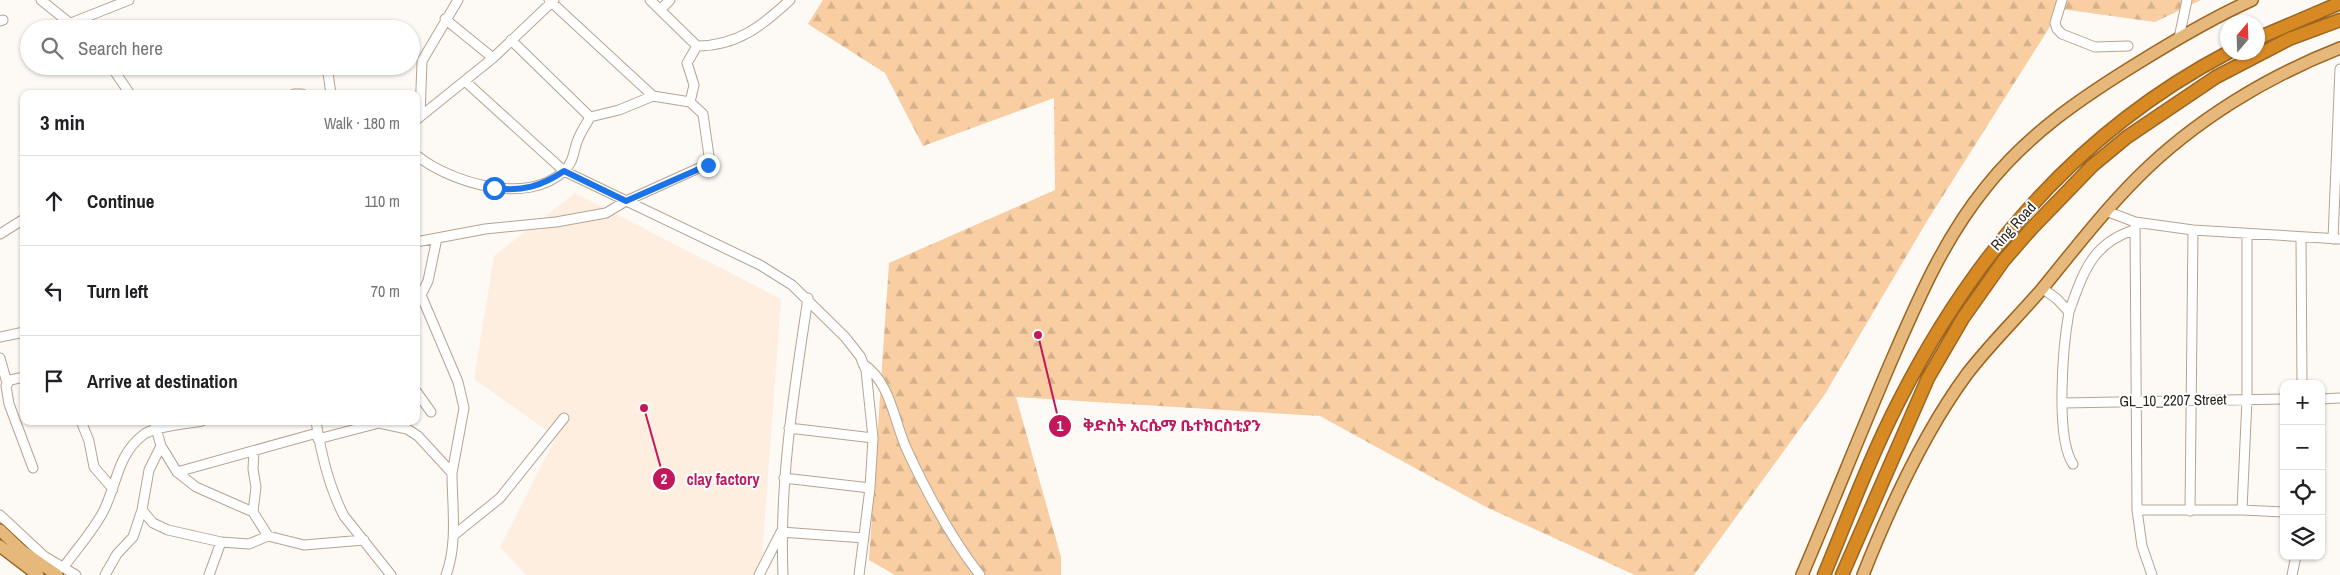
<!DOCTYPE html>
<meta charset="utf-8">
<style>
body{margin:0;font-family:"Archivo Narrow","Noto Sans Ethiopic",sans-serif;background:#f2f2f2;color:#202124}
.controls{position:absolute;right:15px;bottom:15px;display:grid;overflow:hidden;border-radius:10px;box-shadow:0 1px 4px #0004}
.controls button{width:45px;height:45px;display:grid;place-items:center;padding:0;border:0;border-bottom:1px solid #e0e0e0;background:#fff;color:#202124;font:25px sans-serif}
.compass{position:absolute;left:2220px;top:15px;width:45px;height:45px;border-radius:50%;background:#fff;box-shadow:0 1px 4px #0004;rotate:19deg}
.stop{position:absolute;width:15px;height:15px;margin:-11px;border:4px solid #1a73e8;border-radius:50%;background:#fff}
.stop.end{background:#1a73e8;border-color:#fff;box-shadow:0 1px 5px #0008}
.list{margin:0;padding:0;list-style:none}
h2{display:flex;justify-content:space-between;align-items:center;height:65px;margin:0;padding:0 20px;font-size:21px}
h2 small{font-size:16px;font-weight:400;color:#757577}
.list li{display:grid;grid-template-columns:32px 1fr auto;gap:15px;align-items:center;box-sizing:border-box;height:90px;padding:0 20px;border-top:1px solid #e0e0e0}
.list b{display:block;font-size:19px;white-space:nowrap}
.list em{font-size:16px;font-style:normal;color:#757577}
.icon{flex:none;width:28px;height:28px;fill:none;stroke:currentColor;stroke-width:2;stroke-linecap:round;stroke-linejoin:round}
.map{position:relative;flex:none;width:2340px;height:575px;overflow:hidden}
.search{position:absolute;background:#fff;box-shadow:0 1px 4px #0004;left:20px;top:20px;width:400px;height:55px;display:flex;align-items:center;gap:12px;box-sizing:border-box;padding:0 18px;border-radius:28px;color:#757577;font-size:19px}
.panel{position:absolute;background:#fff;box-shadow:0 1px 4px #0004;left:20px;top:90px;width:400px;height:335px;border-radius:10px}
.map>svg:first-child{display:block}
.built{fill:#fdeedf}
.forest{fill:url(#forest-firs)}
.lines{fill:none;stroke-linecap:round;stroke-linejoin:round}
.minor-casing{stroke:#b6a493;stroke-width:11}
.major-casing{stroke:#9b6622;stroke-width:14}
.highway-casing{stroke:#9b6622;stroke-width:15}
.minor{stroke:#fff;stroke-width:9}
.major{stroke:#e7b87c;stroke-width:11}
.highway{stroke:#d78924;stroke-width:12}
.route{stroke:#1a73e8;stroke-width:6}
.labels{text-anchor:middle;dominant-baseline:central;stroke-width:4;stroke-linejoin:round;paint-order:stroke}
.street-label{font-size:15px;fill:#2c261f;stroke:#fff}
.leader{fill:none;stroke:#c2185b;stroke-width:2}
.callout-dot{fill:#c2185b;stroke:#fff;stroke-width:2}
.mark-label{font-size:15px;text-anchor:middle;font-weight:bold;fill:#fff}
.callout-label{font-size:16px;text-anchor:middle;font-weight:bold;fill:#c2185b;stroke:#fff;stroke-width:4;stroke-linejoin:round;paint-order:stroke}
</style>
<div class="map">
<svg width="2340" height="575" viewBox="0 0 2340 575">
<defs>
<pattern id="forest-firs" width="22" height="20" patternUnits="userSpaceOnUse" patternTransform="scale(1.25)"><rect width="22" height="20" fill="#f8cea2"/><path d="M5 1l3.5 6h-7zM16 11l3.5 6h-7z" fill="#d5b18b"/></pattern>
</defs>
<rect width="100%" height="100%" fill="#fdf9f5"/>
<!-- built -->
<path class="built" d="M 575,193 L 781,299 L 761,572 L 755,575 L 526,575 L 500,547 L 556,437 L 474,379 L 494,256 Z"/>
<!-- forest -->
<path class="forest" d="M 823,0 L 2201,0 L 2155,22 L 2061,9 L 1927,221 L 1825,394 L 1694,575 L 1635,575 L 1486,507 L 1320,416 L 1016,397 L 1061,557 L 1061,575 L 895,575 L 869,560 L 889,263 L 1055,190 L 1054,98 L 923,146 L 885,73 L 808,24 Z"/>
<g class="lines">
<!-- minor casing -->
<g class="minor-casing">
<path id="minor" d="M 41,0 L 77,29
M 549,0 L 653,96
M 650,0 L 697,46 C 737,46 762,26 790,0
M 2062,0 L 2055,23 L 2057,29 L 2062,34 L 2095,47 L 2128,46
M 661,9 L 670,0
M 445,19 L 493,58
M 0,21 L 3,20
M 71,23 L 129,0
M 2179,38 L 2187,0
M 111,66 L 130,94
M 327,66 L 331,94
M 466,82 L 564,171 L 760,265 L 792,285 L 845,337 L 860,356 L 866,370 L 873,438 L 870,488 L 859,575
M 294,94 L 302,94
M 690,102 L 694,85 L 687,63 L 697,46
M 420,117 L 422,61 L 458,0
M 416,120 L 493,58 L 554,0
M 416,155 C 451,183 527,206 564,171 C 575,161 573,149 579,137 C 582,130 587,123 590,117
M 2106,211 L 2135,222 L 2193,230 L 2340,239
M 2135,222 L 2137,510 L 2142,546 L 2152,575
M 0,234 L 24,219
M 2301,238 L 2302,384
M 2333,239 L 2340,69
M 416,242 L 485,229 L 556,222 L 606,213 L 626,201 L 710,163 L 703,114 L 690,102 L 653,96 L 619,110 L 590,117 L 511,40
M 2042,288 L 2057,299 L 2069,312 C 2063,345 2055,438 2073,464
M 416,293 L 421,295 L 458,382 L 464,408 L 452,473
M 421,295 L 428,281 L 437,238
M 2069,312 C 2083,273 2092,243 2134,230
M 0,337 L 24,332
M 0,358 L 7,383
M 863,364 C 891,382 894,422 907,450 C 927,493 951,538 980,575
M 24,377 L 10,380 L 6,386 L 9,404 L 33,468
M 416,391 L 431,412
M 2321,399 L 2340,398
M 2063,403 L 2284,399
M 81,421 L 89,441 L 94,467 L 113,489
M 154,421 L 161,446 L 177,472 L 196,487 L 253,512 L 268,536
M 316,421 C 321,454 329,487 344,516 L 391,575
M 789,428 L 873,438
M 318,439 L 379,423 L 407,429 L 418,436 L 452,473 C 452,506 458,543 446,575
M 177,472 L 317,433
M 784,478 L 870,488
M 142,510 L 153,523 L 168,530 L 221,542 L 249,544 L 268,536 L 304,545 L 364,540
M 2137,510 L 2242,510 L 2284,512
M 2242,510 L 2247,399 L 2247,234
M 2190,511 L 2193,230
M 253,512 L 256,487 L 253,469 L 254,451
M 0,515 L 44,556 L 76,575
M 454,535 L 500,498 L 564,418
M 63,568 C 76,550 93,531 103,512 C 117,485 117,455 143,435 C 154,426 187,424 202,421
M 105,575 L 117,554 L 133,537 L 142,510 L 149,470 L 161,446
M 209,575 L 221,542
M 759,575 L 781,532 L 864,538
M 783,575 C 779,482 794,391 808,298
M 2292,575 L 2296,556"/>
</g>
<!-- major casing -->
<g class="major-casing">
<path id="major" d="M 0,530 L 21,550 L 57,575
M 0,546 L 38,575
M 1802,575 C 1832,505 1860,434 1890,364 C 1917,302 1943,240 1986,187 C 2028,134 2081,98 2138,63 C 2175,40 2212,18 2252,0
M 1863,575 C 1889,509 1925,431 1967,374 C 1990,344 2017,318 2042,289 C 2073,251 2103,212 2138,177 C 2194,121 2266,77 2340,48"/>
</g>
<!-- highway casing -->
<g class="highway-casing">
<path id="highway" d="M 2258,38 L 2340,3
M 1824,575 C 1848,517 1870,457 1899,401 C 1974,253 2080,130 2229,52
M 1842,575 L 1928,378 L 1963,318 L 2004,260 L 2032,228 L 2092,166 L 2127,137 L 2216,77 L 2289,39 L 2340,20"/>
</g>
<!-- minor -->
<use href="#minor" class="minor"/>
<!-- major -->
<use href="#major" class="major"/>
<!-- highway -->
<use href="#highway" class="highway"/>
</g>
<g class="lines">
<!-- route -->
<path class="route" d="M 494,188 C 522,192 542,186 564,171 L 626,201 L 708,165"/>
</g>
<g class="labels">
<!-- street labels -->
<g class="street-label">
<text transform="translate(2013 226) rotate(-48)">Ring Road</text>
<text transform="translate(2173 400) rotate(-1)">GL_10_2207 Street</text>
</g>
</g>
<!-- callouts -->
<path class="leader" d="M1038 335L1060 426M644 408L664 479"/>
<g class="callout-dot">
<circle cx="1038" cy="335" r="5"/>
<circle cx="644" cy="408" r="5"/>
<circle cx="1060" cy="426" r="12"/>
<circle cx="664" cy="479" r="12"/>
</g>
<g class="mark-label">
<text x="1060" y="431">1</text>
<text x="664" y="484">2</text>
</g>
<g class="callout-label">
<text x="1172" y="431">ቅድስት አርሴማ ቤተክርስቲያን</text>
<text x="723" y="485">clay factory</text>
</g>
</svg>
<div class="controls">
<button>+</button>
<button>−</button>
<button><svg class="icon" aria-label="locate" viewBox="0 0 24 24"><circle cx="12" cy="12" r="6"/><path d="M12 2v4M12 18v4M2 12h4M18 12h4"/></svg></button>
<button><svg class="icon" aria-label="layers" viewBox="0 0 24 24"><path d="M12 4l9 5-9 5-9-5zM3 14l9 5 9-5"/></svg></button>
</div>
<svg class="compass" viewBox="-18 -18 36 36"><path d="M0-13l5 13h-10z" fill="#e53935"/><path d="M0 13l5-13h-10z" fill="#757577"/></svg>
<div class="stop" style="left:494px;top:188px"></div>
<div class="stop end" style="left:708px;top:165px"></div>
<div class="search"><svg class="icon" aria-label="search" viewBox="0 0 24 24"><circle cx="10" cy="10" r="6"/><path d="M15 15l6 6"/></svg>Search here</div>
<section class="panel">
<h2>3 min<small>Walk · 180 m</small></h2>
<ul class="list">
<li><svg class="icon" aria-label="ahead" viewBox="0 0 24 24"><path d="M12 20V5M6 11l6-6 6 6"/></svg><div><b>Continue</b></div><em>110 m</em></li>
<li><svg class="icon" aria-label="left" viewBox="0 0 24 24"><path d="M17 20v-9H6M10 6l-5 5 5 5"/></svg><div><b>Turn left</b></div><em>70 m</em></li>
<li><svg class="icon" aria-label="arrive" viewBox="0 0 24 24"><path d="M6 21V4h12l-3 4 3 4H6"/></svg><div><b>Arrive at destination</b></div></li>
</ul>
</section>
</div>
